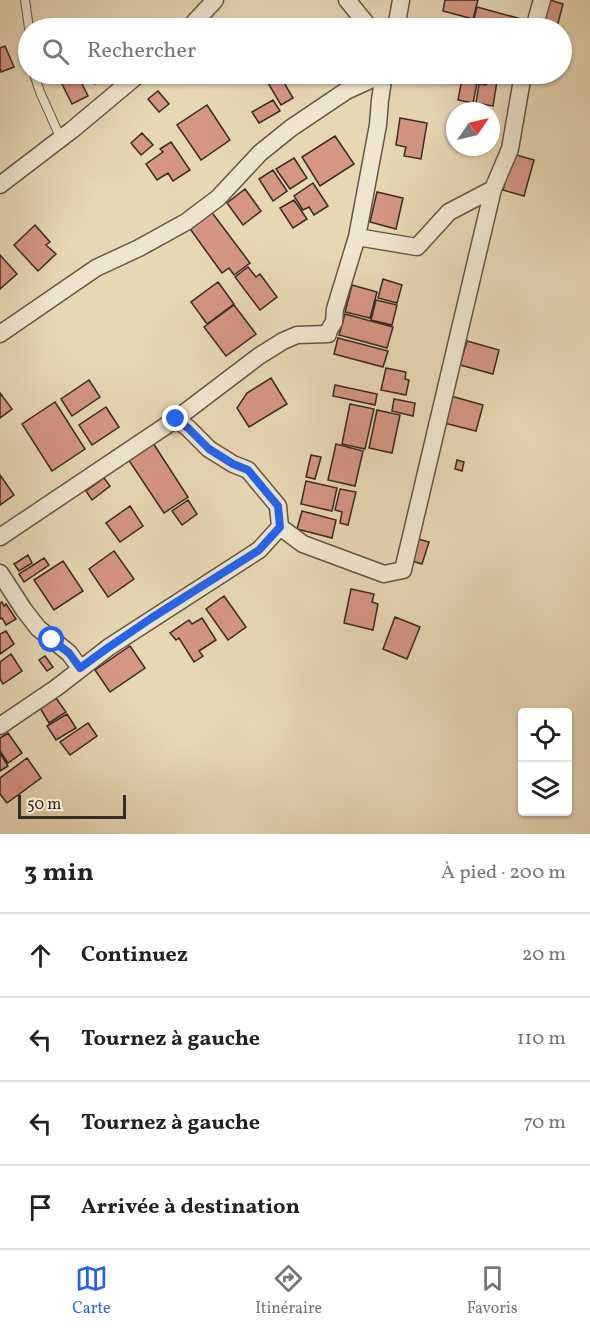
<!DOCTYPE html>
<html lang="fr">
<meta charset="utf-8">
<style>
body{margin:0;font-family:Vollkorn,serif;background:#f6f6f6;color:#222}
.controls{position:absolute;right:18px;bottom:18px;display:grid;overflow:hidden;border-radius:6px;box-shadow:0 2px 4px #0004}
.controls button{width:54px;height:54px;display:grid;place-items:center;padding:0;border:0;border-bottom:2px solid #e0e0e0;background:#fff;color:#222;font:30px sans-serif}
.compass{position:absolute;left:446px;top:102px;width:54px;height:54px;border-radius:50%;background:#fff;box-shadow:0 2px 4px #0004;rotate:56deg}
.scale{position:absolute;left:18px;bottom:15px;width:108px;box-sizing:border-box;padding-left:6px;border:3px solid #382a24;border-top:0;font-size:16px;line-height:21px;white-space:nowrap;color:#382a24;-webkit-text-stroke:4px #efe5ce;paint-order:stroke}
.stop{position:absolute;width:18px;height:18px;margin:-14px;border:4px solid #2563eb;border-radius:50%;background:#fff}
.stop.end{background:#2563eb;border-color:#fff;box-shadow:0 2px 6px #0008}
.list{margin:0;padding:0;list-style:none}
h2{display:flex;justify-content:space-between;align-items:center;height:78px;margin:0;padding:0 24px;font-size:26px}
h2 small{font-size:20px;font-weight:400;color:#767676}
.list li{display:grid;grid-template-columns:39px 1fr auto;gap:18px;align-items:center;box-sizing:border-box;height:84px;padding:0 24px;border-top:2px solid #e0e0e0}
.list b{display:block;font-size:22px;white-space:nowrap}
.list em{font-size:20px;font-style:normal;color:#767676}
.icon{flex:none;width:33px;height:33px;fill:none;stroke:currentColor;stroke-width:2;stroke-linecap:round;stroke-linejoin:round}
.map{position:relative;flex:none;width:590px;height:834px;overflow:hidden}
.search{position:absolute;background:#fff;box-shadow:0 2px 4px #0004;left:18px;right:18px;top:18px;height:66px;display:flex;align-items:center;gap:15px;box-sizing:border-box;padding:0 21px;border-radius:33px;color:#767676;font-size:22px}
.sheet{height:414px;background:#fff}
nav{display:flex;justify-content:space-around;align-items:center;box-sizing:border-box;height:84px;border-top:2px solid #e0e0e0;background:#fff;font-size:16px;color:#767676}
nav a{display:grid;justify-items:center;gap:3px}
nav .on{color:#2563eb}
.map>svg:first-child{display:block}
.building{fill:#d59683;stroke:#382a24;stroke-width:1.5}
.lines{fill:none;stroke-linecap:round;stroke-linejoin:round}
.lane-casing{stroke:#645548;stroke-width:10}
.street-casing{stroke:#645548;stroke-width:19}
.lane{stroke:#efe5ce;stroke-width:8}
.street{stroke:#efe5ce;stroke-width:16}
.route{stroke:#2563eb;stroke-width:8}
</style>
<div class="map">
<svg width="590" height="834" viewBox="0 0 590 834">
<rect width="100%" height="100%" fill="#e7d7b3"/>
<filter id="stains"><feTurbulence type="fractalNoise" baseFrequency=".00333" numOctaves="4"/><feColorMatrix values="0 0 0 0 .2 0 0 0 0 .09 0 0 0 0 .02 0 0 0 .5 -.17"/></filter>
<radialGradient id="worn" r=".72"><stop offset=".6" stop-color="#630" stop-opacity="0"/><stop offset="1" stop-color="#630" stop-opacity=".3"/></radialGradient>
<!-- building -->
<path class="building" d="M 445,0 L 478,0 L 473,19 L 443,11 Z
M 550,0 L 563,4 L 557,27 L 542,23 Z
M 477,7 L 525,20 L 523,28 L 510,28 L 474,19 Z
M 5,46 L 14,67 L 1,72 L 0,68 L 0,48 Z
M 57,74 L 77,74 L 88,96 L 72,104 Z
M 98,74 L 103,78 L 95,84 L 91,79 Z
M 269,74 L 279,74 L 293,98 L 281,105 L 264,76 Z
M 462,79 L 477,83 L 473,103 L 458,100 Z
M 487,79 L 497,81 L 493,106 L 476,103 L 479,84 L 486,85 Z
M 158,91 L 169,104 L 159,112 L 148,99 Z
M 273,100 L 280,111 L 259,123 L 252,112 Z
M 207,105 L 230,140 L 201,160 L 177,125 Z
M 400,118 L 427,123 L 421,159 L 404,156 L 406,147 L 396,145 Z
M 142,133 L 153,145 L 141,155 L 131,143 Z
M 335,136 L 354,164 L 320,186 L 302,157 Z
M 171,142 L 190,170 L 173,181 L 168,173 L 157,180 L 146,164 L 163,152 L 160,149 Z
M 513,154 L 534,160 L 524,196 L 503,190 Z
M 294,158 L 307,178 L 290,189 L 276,169 Z
M 273,170 L 287,191 L 273,201 L 259,179 Z
M 313,183 L 328,206 L 314,215 L 309,207 L 303,210 L 294,196 Z
M 245,189 L 261,211 L 243,225 L 227,203 Z
M 377,192 L 403,198 L 396,229 L 370,222 Z
M 294,200 L 307,219 L 293,228 L 280,208 Z
M 210,210 L 250,263 L 234,275 L 229,268 L 222,273 L 188,226 Z
M 35,225 L 50,242 L 46,245 L 56,254 L 38,271 L 14,245 Z
M 0,255 L 17,274 L 0,289 Z
M 248,267 L 256,277 L 260,274 L 277,297 L 260,310 L 235,277 Z
M 383,279 L 402,285 L 397,303 L 378,298 Z
M 218,282 L 234,304 L 207,324 L 191,302 Z
M 352,285 L 377,292 L 370,318 L 345,312 Z
M 376,300 L 397,305 L 392,325 L 371,320 Z
M 234,305 L 256,334 L 226,356 L 204,327 Z
M 345,314 L 393,327 L 387,348 L 339,335 Z
M 338,338 L 388,351 L 383,367 L 334,354 Z
M 467,341 L 499,350 L 493,374 L 460,365 Z
M 386,368 L 406,372 L 405,379 L 409,380 L 406,395 L 381,390 Z
M 271,378 L 287,404 L 249,427 L 237,408 L 247,393 Z
M 89,380 L 100,397 L 72,416 L 61,399 Z
M 335,385 L 377,394 L 375,405 L 333,396 Z
M 0,393 L 12,409 L 0,418 Z
M 451,396 L 483,405 L 476,431 L 444,423 Z
M 394,399 L 415,403 L 413,416 L 392,411 Z
M 55,402 L 85,449 L 52,471 L 22,424 Z
M 350,404 L 374,409 L 365,449 L 342,444 Z
M 106,407 L 119,427 L 92,445 L 79,425 Z
M 377,410 L 400,415 L 392,453 L 369,448 Z
M 153,443 L 188,497 L 164,513 L 128,459 Z
M 336,444 L 363,451 L 355,486 L 328,480 Z
M 311,455 L 321,457 L 315,479 L 306,477 Z
M 457,460 L 464,462 L 462,471 L 455,469 Z
M 0,475 L 14,495 L 0,505 Z
M 104,478 L 110,486 L 92,500 L 86,491 Z
M 306,481 L 337,488 L 332,511 L 301,504 Z
M 340,489 L 356,492 L 348,525 L 340,523 L 342,512 L 335,510 Z
M 188,500 L 197,514 L 182,525 L 172,511 Z
M 130,506 L 143,526 L 120,542 L 106,523 Z
M 302,511 L 336,520 L 332,538 L 297,529 Z
M 418,539 L 429,542 L 422,564 L 412,561 Z
M 114,551 L 134,579 L 108,597 L 89,569 Z
M 28,555 L 32,563 L 19,571 L 14,564 Z
M 44,558 L 49,565 L 24,582 L 19,574 Z
M 63,561 L 83,591 L 54,610 L 34,580 Z
M 351,589 L 374,594 L 372,602 L 378,604 L 373,630 L 344,623 Z
M 224,596 L 246,627 L 228,640 L 206,609 Z
M 2,602 L 4,606 L 6,604 L 16,619 L 6,625 L 2,618 L 0,619 L 0,603 Z
M 395,617 L 420,627 L 407,659 L 383,649 Z
M 202,618 L 216,640 L 199,651 L 203,656 L 194,662 L 179,638 L 176,640 L 170,633 L 189,620 L 192,624 Z
M 6,631 L 14,644 L 0,654 L 0,634 Z
M 130,646 L 145,668 L 110,692 L 95,670 Z
M 11,654 L 22,671 L 3,684 L 0,679 L 0,662 Z
M 45,656 L 53,667 L 47,671 L 39,660 Z
M 56,698 L 66,712 L 49,723 L 40,708 Z
M 67,714 L 76,728 L 56,740 L 47,726 Z
M 88,723 L 97,736 L 70,755 L 60,742 Z
M 8,733 L 22,753 L 8,763 L 0,751 L 0,738 Z
M 0,753 L 8,766 L 0,771 Z
M 27,758 L 41,778 L 7,803 L 0,794 L 0,778 Z"/>
<g class="lines">
<!-- lane casing -->
<g class="lane-casing">
<path id="lane" d="M 25,0 L 29,28
M 34,74 L 40,92 L 61,139"/>
</g>
<!-- street casing -->
<g class="street-casing">
<path id="street" d="M 347,0 L 370,28
M 189,28 L 215,0
M 396,28 L 401,0
M 534,28 L 542,0
M 0,185 L 72,130 L 139,74
M 357,237 L 417,247 L 449,212 L 493,189 L 510,149 L 523,74
M 0,334 L 96,268 L 139,248 L 186,222 L 218,198 L 260,153 L 291,128 L 346,91 L 383,74
M 280,527 L 303,544 L 384,574 L 403,570 L 493,189
M 0,537 L 176,419 L 259,356 L 283,341 L 297,335 L 328,334 L 329,330 L 334,322 L 335,309 L 357,237 L 378,125 L 380,100 L 384,74
M 0,573 L 24,610 L 38,628 L 69,653 L 80,668
M 0,726 L 56,688 L 109,647 L 259,550 L 280,527 L 278,506 L 248,470 L 233,464 L 209,449 L 188,428 L 176,419"/>
</g>
<!-- lane -->
<use href="#lane" class="lane"/>
<!-- street -->
<use href="#street" class="street"/>
</g>
<g class="lines">
<!-- route -->
<path class="route" d="M 52,640 L 69,653 L 80,668 L 109,647 L 153,617 L 259,550 L 280,527 L 278,506 L 248,470 L 233,464 L 209,449 L 188,428 L 176,419"/>
</g>
<rect width="100%" height="100%" filter="url(#stains)"/>
<rect width="100%" height="100%" fill="url(#worn)"/>
</svg>
<div class="controls">
<button><svg class="icon" aria-label="locate" viewBox="0 0 24 24"><circle cx="12" cy="12" r="6"/><path d="M12 2v4M12 18v4M2 12h4M18 12h4"/></svg></button>
<button><svg class="icon" aria-label="layers" viewBox="0 0 24 24"><path d="M12 4l9 5-9 5-9-5zM3 14l9 5 9-5"/></svg></button>
</div>
<svg class="compass" viewBox="-18 -18 36 36"><path d="M0-13l5 13h-10z" fill="#e53935"/><path d="M0 13l5-13h-10z" fill="#767676"/></svg>
<div class="scale">50 m</div>
<div class="stop" style="left:52px;top:640px"></div>
<div class="stop end" style="left:176px;top:419px"></div>
<div class="search"><svg class="icon" aria-label="search" viewBox="0 0 24 24"><circle cx="10" cy="10" r="6"/><path d="M15 15l6 6"/></svg>Rechercher</div>
</div>
<section class="sheet">
<h2>3 min<small>À pied · 200 m</small></h2>
<ul class="list">
<li><svg class="icon" aria-label="ahead" viewBox="0 0 24 24"><path d="M12 20V5M6 11l6-6 6 6"/></svg><div><b>Continuez</b></div><em>20 m</em></li>
<li><svg class="icon" aria-label="left" viewBox="0 0 24 24"><path d="M17 20v-9H6M10 6l-5 5 5 5"/></svg><div><b>Tournez à gauche</b></div><em>110 m</em></li>
<li><svg class="icon" aria-label="left" viewBox="0 0 24 24"><path d="M17 20v-9H6M10 6l-5 5 5 5"/></svg><div><b>Tournez à gauche</b></div><em>70 m</em></li>
<li><svg class="icon" aria-label="arrive" viewBox="0 0 24 24"><path d="M6 21V4h12l-3 4 3 4H6"/></svg><div><b>Arrivée à destination</b></div></li>
</ul>
</section>
<nav>
<a class="on"><svg class="icon" aria-label="map" viewBox="0 0 24 24"><path d="M3 6l6-2 6 2 6-2v14l-6 2-6-2-6 2zM9 4v14M15 6v14"/></svg>Carte</a>
<a><svg class="icon" aria-label="directions" viewBox="0 0 24 24"><path d="M12 3l9 9-9 9-9-9zM9 14v-3h6M13 9l2 2-2 2"/></svg>Itinéraire</a>
<a><svg class="icon" aria-label="saved" viewBox="0 0 24 24"><path d="M7 4h10v16l-5-4-5 4z"/></svg>Favoris</a>
</nav>
